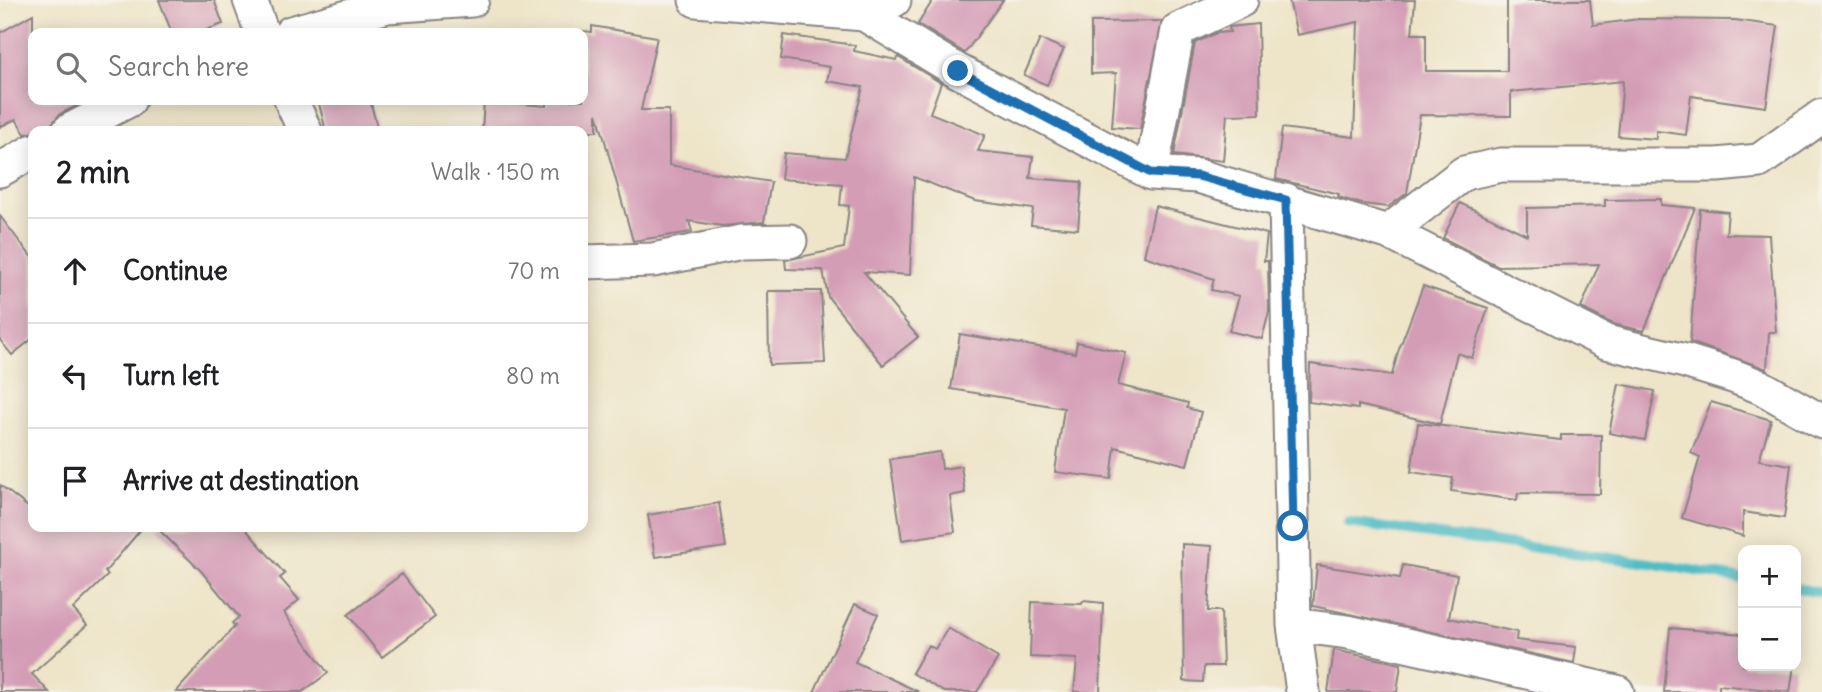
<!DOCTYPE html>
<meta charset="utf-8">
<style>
body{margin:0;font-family:Delius,sans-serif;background:#f2f2f2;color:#202124}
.controls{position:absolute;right:21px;bottom:21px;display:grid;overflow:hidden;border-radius:14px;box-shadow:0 4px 18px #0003}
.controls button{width:63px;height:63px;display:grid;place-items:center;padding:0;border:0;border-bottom:2px solid #e0e0e0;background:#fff;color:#202124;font:35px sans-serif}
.stop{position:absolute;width:21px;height:21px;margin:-16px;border:5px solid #1f6fb2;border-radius:50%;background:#fff}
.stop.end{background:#1f6fb2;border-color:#fff;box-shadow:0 2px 7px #0008}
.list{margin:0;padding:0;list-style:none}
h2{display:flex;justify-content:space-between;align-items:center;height:91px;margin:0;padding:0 28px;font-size:30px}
h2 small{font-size:23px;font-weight:400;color:#757577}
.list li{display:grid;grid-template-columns:46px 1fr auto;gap:21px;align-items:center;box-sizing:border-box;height:105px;padding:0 28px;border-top:2px solid #e0e0e0}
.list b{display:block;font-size:26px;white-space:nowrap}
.list em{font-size:23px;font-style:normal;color:#757577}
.icon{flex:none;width:38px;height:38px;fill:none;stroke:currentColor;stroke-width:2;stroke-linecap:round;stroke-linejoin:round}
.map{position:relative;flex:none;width:1822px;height:692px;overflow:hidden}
.search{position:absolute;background:#fff;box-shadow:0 4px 18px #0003;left:28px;top:28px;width:560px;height:77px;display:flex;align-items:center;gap:18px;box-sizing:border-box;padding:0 24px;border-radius:14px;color:#757577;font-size:26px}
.panel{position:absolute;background:#fff;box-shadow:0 4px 18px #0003;left:28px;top:126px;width:560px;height:406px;border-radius:14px}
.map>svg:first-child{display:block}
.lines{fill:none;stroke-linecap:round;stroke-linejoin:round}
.stream{stroke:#4fbdc6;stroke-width:10}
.building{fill:#d49db6}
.minor-casing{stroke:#888482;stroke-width:37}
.minor{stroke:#fff;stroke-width:33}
.route{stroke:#1f6fb2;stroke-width:9}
</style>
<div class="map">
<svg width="1822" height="692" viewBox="0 0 1822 692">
<rect width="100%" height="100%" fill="#f7f3e8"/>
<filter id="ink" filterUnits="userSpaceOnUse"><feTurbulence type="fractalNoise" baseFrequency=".0143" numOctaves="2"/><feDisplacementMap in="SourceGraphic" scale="14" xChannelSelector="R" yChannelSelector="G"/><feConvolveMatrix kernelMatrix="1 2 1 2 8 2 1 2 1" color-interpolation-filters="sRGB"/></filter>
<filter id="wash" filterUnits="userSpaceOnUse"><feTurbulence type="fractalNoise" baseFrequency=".00686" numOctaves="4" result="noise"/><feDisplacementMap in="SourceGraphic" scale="28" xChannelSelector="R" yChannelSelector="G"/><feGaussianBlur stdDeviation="1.57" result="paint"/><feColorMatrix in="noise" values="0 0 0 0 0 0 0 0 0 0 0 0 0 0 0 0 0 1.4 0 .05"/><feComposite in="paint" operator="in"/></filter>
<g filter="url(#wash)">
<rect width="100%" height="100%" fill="#eee5c9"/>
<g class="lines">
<!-- stream -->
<path class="stream" d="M 1348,523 L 1650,563 L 1743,579
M 1796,588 L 1822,593"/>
</g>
<g id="blocks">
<!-- building -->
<path class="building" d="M 159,0 L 214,0 L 223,24 L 198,33 L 172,33 Z
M 933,0 L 1003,0 L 965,53 L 918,24 Z
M 1289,0 L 1415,0 L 1412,34 L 1426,34 L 1426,71 L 1507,71 L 1507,0 L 1590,0 L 1593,25 L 1639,19 L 1735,20 L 1778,26 L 1766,107 L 1691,96 L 1686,135 L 1656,131 L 1656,139 L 1618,136 L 1623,81 L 1511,92 L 1511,116 L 1420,115 L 1407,193 L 1388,207 L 1362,204 L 1338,197 L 1339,194 L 1276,179 L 1282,128 L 1354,137 L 1358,22 L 1297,35 Z
M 33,14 L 33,100 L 88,100 L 60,114 L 51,125 L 40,131 L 25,134 L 16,119 L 0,127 L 0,33 Z
M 1162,21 L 1140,129 L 1112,127 L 1116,73 L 1091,74 L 1091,22 Z
M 1258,24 L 1260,114 L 1227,115 L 1223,161 L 1174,155 L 1195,43 L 1216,33 L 1230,32 L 1229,27 Z
M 592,26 L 657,37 L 641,110 L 669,110 L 669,165 L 771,182 L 764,222 L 722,226 L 689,221 L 692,232 L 633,241 L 597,113 L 597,131 L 482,131 L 484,101 L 547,106 L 547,100 L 583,100 L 583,31 L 592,32 Z
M 784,35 L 855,45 L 854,51 L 896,60 L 898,57 L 941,83 L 930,113 L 985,135 L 978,151 L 1033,157 L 1030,178 L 1082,182 L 1078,229 L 1031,225 L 1033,209 L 975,201 L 914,177 L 910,275 L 864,272 L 918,337 L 883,365 L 828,297 L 823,270 L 786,269 L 785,260 L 844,248 L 849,206 L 840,205 L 842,184 L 781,179 L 784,153 L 845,158 L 863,87 L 827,81 L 830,67 L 781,59 Z
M 1040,39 L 1064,49 L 1047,85 L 1024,75 Z
M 318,100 L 370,100 L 378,131 L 326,131 Z
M 1661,199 L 1661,205 L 1695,208 L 1644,331 L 1613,324 L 1581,308 L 1599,264 L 1498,266 L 1443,238 L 1460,203 L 1527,235 L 1527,208 L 1605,206 L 1605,200 Z
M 1155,206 L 1267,234 L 1264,261 L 1268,261 L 1269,312 L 1262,339 L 1229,331 L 1239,296 L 1211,290 L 1214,279 L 1144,256 Z
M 1700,209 L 1728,212 L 1726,234 L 1769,235 L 1776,332 L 1769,332 L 1767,369 L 1690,342 Z
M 0,216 L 33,259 L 33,338 L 12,355 L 0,340 Z
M 1423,286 L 1488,308 L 1472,358 L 1457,353 L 1440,424 L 1358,405 L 1358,409 L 1309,402 L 1310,364 L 1392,375 L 1398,352 Z
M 768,291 L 821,291 L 825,363 L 769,365 Z
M 960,334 L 1075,353 L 1077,342 L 1126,353 L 1118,385 L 1188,403 L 1187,408 L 1201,412 L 1187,465 L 1115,447 L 1111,479 L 1055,472 L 1064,408 L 951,389 Z
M 1619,384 L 1655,391 L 1645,440 L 1609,433 Z
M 1711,402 L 1771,420 L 1759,460 L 1791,465 L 1784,518 L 1743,512 L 1743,536 L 1682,518 L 1700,457 L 1691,453 Z
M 1418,423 L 1561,440 L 1561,435 L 1601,435 L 1600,494 L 1518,493 L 1517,500 L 1451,491 L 1453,478 L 1411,472 Z
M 940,452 L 942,469 L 961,466 L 965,493 L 950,496 L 955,532 L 902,540 L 890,459 Z
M 0,485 L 33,511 L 33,527 L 143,527 L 105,572 L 108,575 L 73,609 L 87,625 L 32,674 L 49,692 L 0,692 Z
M 719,503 L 726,547 L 655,557 L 648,515 Z
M 156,527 L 244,527 L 285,574 L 280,578 L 299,600 L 284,613 L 328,673 L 302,692 L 176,692 L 235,626 L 232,623 L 239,617 L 201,571 Z
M 1182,544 L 1212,546 L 1208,611 L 1221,611 L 1223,666 L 1204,666 L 1203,682 L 1184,681 Z
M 1317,565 L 1400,578 L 1403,565 L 1457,575 L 1449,618 L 1517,632 L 1516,640 L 1576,647 L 1574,663 L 1313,606 Z
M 402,574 L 435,617 L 382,657 L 348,615 Z
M 1083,601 L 1103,603 L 1100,692 L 1074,692 L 1077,659 L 1030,657 L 1032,602 L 1082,604 Z
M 855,604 L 878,614 L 855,662 L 919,692 L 814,692 Z
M 948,628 L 998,658 L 977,692 L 944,692 L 912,673 L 928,645 L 935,649 Z
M 1670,628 L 1743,634 L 1743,666 L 1794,666 L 1790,692 L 1719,685 L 1719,692 L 1664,692 Z
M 1334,650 L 1401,664 L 1397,692 L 1328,692 Z"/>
</g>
</g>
<g filter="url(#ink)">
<use href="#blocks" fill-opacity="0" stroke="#888482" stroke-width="2"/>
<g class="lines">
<!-- minor casing -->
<g class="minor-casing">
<path id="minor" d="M 250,0 L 262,33
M 696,0 L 864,14 L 894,0
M 864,14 L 958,71 L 1151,173 L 1198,176 L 1388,232 L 1606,342 L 1685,361 L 1733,376 L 1761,387 L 1822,422
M 291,33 L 387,6 L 472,0
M 291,100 L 305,131
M 69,131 L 129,100
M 0,170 L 33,151
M 1151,173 L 1178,30 L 1241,0
M 1286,200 L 1294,625 L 1303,692
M 1388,232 L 1464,173 L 1501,165 L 1717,165 L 1759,161 L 1822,116
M 583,262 L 653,260 L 742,242 L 790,241
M 1294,625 L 1348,632 L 1617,692"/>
</g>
<!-- minor -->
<use href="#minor" class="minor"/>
</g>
</g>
<g class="lines" filter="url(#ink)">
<!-- route -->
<path class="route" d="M 958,71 L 1151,173 L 1198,176 L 1286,200 L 1293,526"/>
</g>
</svg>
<div class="controls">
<button>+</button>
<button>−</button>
</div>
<div class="stop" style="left:1293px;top:526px"></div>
<div class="stop end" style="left:958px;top:71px"></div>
<div class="search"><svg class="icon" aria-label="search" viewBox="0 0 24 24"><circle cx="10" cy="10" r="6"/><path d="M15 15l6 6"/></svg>Search here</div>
<section class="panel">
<h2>2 min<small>Walk · 150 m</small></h2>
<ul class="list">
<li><svg class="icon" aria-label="ahead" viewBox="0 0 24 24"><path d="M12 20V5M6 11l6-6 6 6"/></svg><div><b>Continue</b></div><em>70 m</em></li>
<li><svg class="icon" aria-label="left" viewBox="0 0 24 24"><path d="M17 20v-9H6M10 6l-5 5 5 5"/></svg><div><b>Turn left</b></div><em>80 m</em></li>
<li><svg class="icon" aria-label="arrive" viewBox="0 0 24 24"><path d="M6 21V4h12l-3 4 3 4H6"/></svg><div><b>Arrive at destination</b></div></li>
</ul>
</section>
</div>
